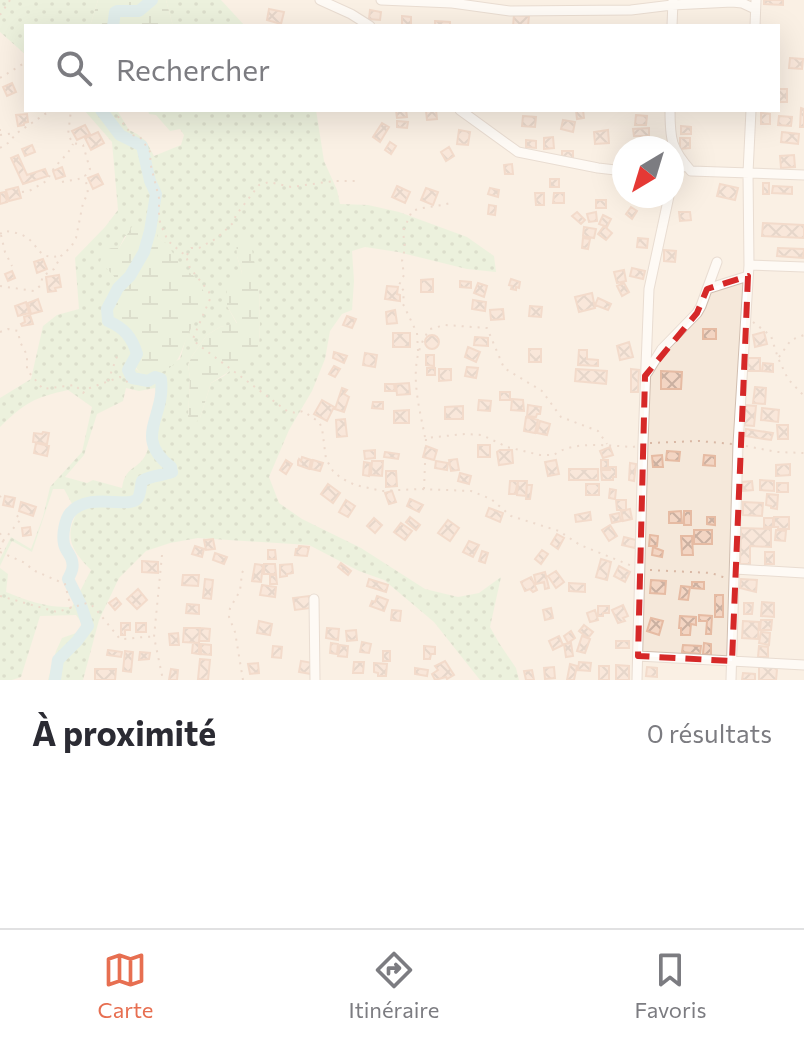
<!DOCTYPE html>
<html lang="fr">
<meta charset="utf-8">
<style>
body{margin:0;font-family:Commissioner,sans-serif;background:#f2f2f3;color:#2b2b33}
.compass{position:absolute;left:612px;top:136px;width:72px;height:72px;border-radius:50%;background:#fff;box-shadow:0 8px 32px #0002;rotate:218deg}
.list{margin:0;padding:0;list-style:none}
h2{display:flex;justify-content:space-between;align-items:center;height:104px;margin:0;padding:0 32px;font-size:34px}
h2 small{font-size:26px;font-weight:400;color:#7c7c81}
.icon{flex:none;width:44px;height:44px;fill:none;stroke:currentColor;stroke-width:2;stroke-linecap:round;stroke-linejoin:round}
.map{position:relative;flex:none;width:804px;height:680px;overflow:hidden}
.search{position:absolute;background:#fff;box-shadow:0 8px 32px #0002;left:24px;right:24px;top:24px;height:88px;display:flex;align-items:center;gap:20px;box-sizing:border-box;padding:0 28px;border-radius:0px;color:#7c7c81;font-size:30px}
.sheet{height:248px;background:#fff}
nav{display:flex;justify-content:space-around;align-items:center;box-sizing:border-box;height:112px;border-top:2px solid #e1e1e2;background:#fff;font-size:22px;color:#7c7c81}
nav a{display:grid;justify-items:center;gap:4px}
nav .on{color:#e76f51}
.map>svg:first-child{display:block}
.residential{fill:#f5e8da;fill-rule:evenodd}
.grass{fill:url(#grass-dots);fill-rule:evenodd}
.wetland{fill:url(#wetland-marsh)}
.lines{fill:none;stroke-linecap:round;stroke-linejoin:round}
.river{stroke:#bfe3e8;stroke-width:12}
.building{fill:url(#building-cross-hatch);stroke:#e6bba3;stroke-width:2}
.minor-casing{stroke:#d1beb0;stroke-width:11}
.path{stroke:#d9b8a5;stroke-width:2;stroke-dasharray:2 6;stroke-linecap:butt}
.minor{stroke:#fff;stroke-width:9}
.marked{fill:none;stroke:#d62828;stroke-width:6;stroke-dasharray:16 10;stroke-linejoin:round}
</style>
<div class="map">
<svg width="804" height="680" viewBox="0 0 804 680">
<defs>
<pattern id="grass-dots" width="8" height="8" patternUnits="userSpaceOnUse" patternTransform="scale(2)"><rect width="8" height="8" fill="#d8ecc9"/><path d="M2 2h.1M6 6h.1" fill="none" stroke="#b4c2a5" stroke-width="1.8" stroke-linecap="round"/></pattern>
<pattern id="wetland-marsh" width="20" height="14" patternUnits="userSpaceOnUse" patternTransform="scale(2)"><rect width="20" height="14" fill="#d8ecc9"/><path d="M1 5h8M5 5V1M11 12h8M15 12V8" fill="none" stroke="#b4c2a5"/></pattern>
<pattern id="building-cross-hatch" width="8" height="8" patternUnits="userSpaceOnUse" patternTransform="scale(2)"><rect width="8" height="8" fill="#f3d5c3"/><path d="M0 0l8 8M0 8l8-8" fill="none" stroke="#cab0a1"/></pattern>
</defs>
<rect width="100%" height="100%" fill="#fdf6ec"/>
<!-- residential -->
<path class="residential" d="M 0,0 L 804,0 L 804,680 L 0,680 ZM 26,26 L 778,26 L 778,110 L 26,110 ZM 624,148 L 672,148 L 672,196 L 624,196 Z"/>
<!-- grass -->
<path class="grass" d="M 0,0 L 98,0 L 90,26 L 26,26 L 26,55 L 0,32 Z
M 166,0 L 221,0 L 245,26 L 173,26 Z
M 84,110 L 117,110 L 129,130 L 137,134 L 146,141 L 154,156 L 181,145 L 184,135 L 180,129 L 170,131 L 156,115 L 149,114 L 148,110 L 316,110 L 324,161 L 337,190 L 340,204 L 368,205 L 399,212 L 467,237 L 494,256 L 496,272 L 467,269 L 398,252 L 365,247 L 352,251 L 354,281 L 352,310 L 342,314 L 330,331 L 325,359 L 312,391 L 289,430 L 269,477 L 279,503 L 302,519 L 361,548 L 425,589 L 458,597 L 479,593 L 501,577 L 490,627 L 499,643 L 516,668 L 519,680 L 480,680 L 434,622 L 384,580 L 359,571 L 309,545 L 198,538 L 170,543 L 146,551 L 119,578 L 99,620 L 83,680 L 48,680 L 56,651 L 62,638 L 79,632 L 82,623 L 76,615 L 40,616 L 21,677 L 12,680 L 0,680 L 0,568 L 8,574 L 6,592 C 28,601 48,608 72,607 L 91,570 C 73,552 63,538 77,513 L 64,489 L 53,489 L 32,552 L 12,541 L 0,566 L 0,559 L 11,537 L 31,549 L 43,517 L 50,487 L 82,452 L 92,407 L 68,390 C 33,398 26,402 0,427 L 0,398 L 31,379 L 43,326 L 57,315 L 79,309 L 75,258 L 105,227 L 118,210 L 112,142 ZM 125,236 L 158,238 L 167,245 L 183,270 L 193,275 L 194,323 L 186,338 L 180,359 L 145,377 L 136,369 L 130,344 L 121,332 L 106,298 L 114,286 L 114,276 L 119,248 ZM 237,256 L 259,286 L 260,324 L 259,345 L 224,376 L 211,383 L 200,418 L 188,419 L 190,378 L 188,365 L 192,356 L 207,335 L 220,327 L 237,324 L 227,306 L 242,273 ZM 126,388 L 139,391 L 155,388 L 156,392 C 154,404 149,417 148,429 C 147,437 150,446 146,454 C 138,471 126,464 122,488 L 93,480 L 87,483 L 65,477 L 84,455 L 97,414 L 123,401 Z"/>
<!-- wetland -->
<path class="wetland" d="M 98,0 L 166,0 L 173,26 L 90,26 Z
M 144,221 L 156,231 L 158,238 L 167,244 L 183,269 L 193,275 L 208,298 C 205,309 198,316 193,325 C 176,355 186,368 145,377 C 128,363 137,359 130,343 C 124,331 105,330 102,318 C 99,303 114,291 114,276 L 100,262 L 104,251 L 111,248 L 119,248 L 133,225 Z
M 241,234 L 252,250 L 259,286 L 260,324 L 259,345 L 249,359 L 211,383 L 200,418 L 192,427 L 188,419 L 190,378 L 188,365 L 192,356 L 207,335 L 220,327 L 237,323 L 227,306 L 227,287 L 242,273 L 237,256 L 236,240 Z"/>
<g class="lines">
<!-- river -->
<path class="river" d="M 113,26 L 115,12 L 117,11 L 139,11 L 152,0
M 55,680 L 58,660 L 77,641 L 88,626 L 81,605 L 68,579 C 71,573 74,568 72,561 C 71,555 65,550 64,544 C 62,535 65,519 70,513 C 89,491 128,509 137,499 C 141,495 140,487 142,481 C 152,475 162,476 172,472 L 171,467 C 132,437 166,417 161,379 L 155,377 L 148,381 L 132,378 L 128,370 L 137,354 C 132,337 124,328 108,321 L 107,309 L 118,288 L 130,276 L 144,252 L 150,231 L 156,194 L 150,181 L 142,146 L 120,135 L 101,110"/>
</g>
<!-- building -->
<path class="building" d="M 764,0 L 783,0 L 783,5 L 764,4 Z
M 269,9 L 284,12 L 281,24 L 267,20 Z
M 370,10 L 381,12 L 380,20 L 369,19 Z
M 514,15 L 529,16 L 528,26 L 513,26 Z
M 402,16 L 411,17 L 411,26 L 402,26 Z
M 435,21 L 450,22 L 450,26 L 435,26 Z
M 790,58 L 803,59 L 802,69 L 789,68 Z
M 12,83 L 16,92 L 7,96 L 3,87 Z
M 778,89 L 787,89 L 787,102 L 778,102 Z
M 801,108 L 804,109 L 804,127 L 800,127 Z
M 396,110 L 406,110 L 407,117 L 397,118 Z
M 436,110 L 437,119 L 427,120 L 426,111 Z
M 576,110 L 583,110 L 584,118 L 577,119 Z
M 761,113 L 770,114 L 770,124 L 761,124 Z
M 27,114 L 28,122 L 24,123 L 24,125 L 18,126 L 16,115 Z
M 636,115 L 647,116 L 646,125 L 635,125 Z
M 523,116 L 536,117 L 535,127 L 522,126 Z
M 779,116 L 792,117 L 791,126 L 778,125 Z
M 563,120 L 575,122 L 573,132 L 561,129 Z
M 397,121 L 408,122 L 407,128 L 397,127 Z
M 382,123 L 389,127 L 380,142 L 373,137 Z
M 85,125 L 90,134 L 77,140 L 72,131 Z
M 681,126 L 691,127 L 691,134 L 681,134 Z
M 649,128 L 649,136 L 634,136 L 633,129 Z
M 459,130 L 470,132 L 468,145 L 457,144 Z
M 608,130 L 609,143 L 595,144 L 594,132 Z
M 98,132 L 104,143 L 91,150 L 85,138 Z
M 782,132 L 799,134 L 798,144 L 781,142 Z
M 553,137 L 554,148 L 544,149 L 544,138 Z
M 680,138 L 690,138 L 690,148 L 680,149 Z
M 526,140 L 536,141 L 536,148 L 526,147 Z
M 390,142 L 396,146 L 391,154 L 385,150 Z
M 32,145 L 35,152 L 25,156 L 22,149 Z
M 449,147 L 454,156 L 446,161 L 441,152 Z
M 562,151 L 573,151 L 573,158 L 562,158 Z
M 18,155 L 27,175 L 45,169 L 48,176 L 23,184 L 11,158 Z
M 794,155 L 795,167 L 781,168 L 780,156 Z
M 512,164 L 513,174 L 505,174 L 504,165 Z
M 62,167 L 65,176 L 56,179 L 53,171 Z
M 98,174 L 103,184 L 93,189 L 88,178 Z
M 550,179 L 559,179 L 559,187 L 550,187 Z
M 763,183 L 769,183 L 769,194 L 763,194 Z
M 720,184 L 738,188 L 735,200 L 717,196 Z
M 397,186 L 410,192 L 405,203 L 392,197 Z
M 773,186 L 792,187 L 792,194 L 772,193 Z
M 18,187 L 21,198 L 9,201 L 6,190 Z
M 426,188 L 438,192 L 433,205 L 421,200 Z
M 490,188 L 499,190 L 498,197 L 488,194 Z
M 5,192 L 7,202 L 0,204 L 0,193 Z
M 535,193 L 544,193 L 544,205 L 536,205 Z
M 554,193 L 564,193 L 564,203 L 553,203 Z
M 596,200 L 606,200 L 606,208 L 596,208 Z
M 489,205 L 496,206 L 495,215 L 488,214 Z
M 631,207 L 637,211 L 632,219 L 626,214 Z
M 577,212 L 585,220 L 581,224 L 572,216 Z
M 596,212 L 597,221 L 589,222 L 587,214 Z
M 679,212 L 690,212 L 691,220 L 680,221 Z
M 603,215 L 611,219 L 607,227 L 599,224 Z
M 763,223 L 804,225 L 804,238 L 762,236 Z
M 604,226 L 612,233 L 606,240 L 598,234 Z
M 584,227 L 596,229 L 594,238 L 583,236 Z
M 583,238 L 590,239 L 588,249 L 582,248 Z
M 638,238 L 648,239 L 647,248 L 637,247 Z
M 778,248 L 804,249 L 803,258 L 777,256 Z
M 664,250 L 676,251 L 675,262 L 664,261 Z
M 43,259 L 47,269 L 37,273 L 34,262 Z
M 632,268 L 645,271 L 643,279 L 630,276 Z
M 624,270 L 626,281 L 617,283 L 614,272 Z
M 12,271 L 15,278 L 8,281 L 5,274 Z
M 59,275 L 61,287 L 55,288 L 56,291 L 48,292 L 46,277 Z
M 433,279 L 433,292 L 421,292 L 421,280 Z
M 511,279 L 520,282 L 519,288 L 516,287 L 516,290 L 511,289 L 512,286 L 509,285 Z
M 460,281 L 471,282 L 471,288 L 460,287 Z
M 478,283 L 487,286 L 484,297 L 474,293 Z
M 624,283 L 629,292 L 622,296 L 617,286 Z
M 387,286 L 398,287 L 397,294 L 400,295 L 400,301 L 385,299 Z
M 592,293 L 595,308 L 579,312 L 575,297 Z
M 598,298 L 611,304 L 608,310 L 595,305 Z
M 38,299 L 42,311 L 31,314 L 28,303 Z
M 473,300 L 486,302 L 485,311 L 472,309 Z
M 26,302 L 29,313 L 18,316 L 15,306 Z
M 530,306 L 542,307 L 541,317 L 529,316 Z
M 503,309 L 504,319 L 491,320 L 490,310 Z
M 395,310 L 397,323 L 387,324 L 386,312 Z
M 30,315 L 33,324 L 22,326 L 21,324 L 25,322 L 24,317 Z
M 347,316 L 356,319 L 352,328 L 343,325 Z
M 703,329 L 716,329 L 716,339 L 703,339 Z
M 764,332 L 767,344 L 755,347 L 753,335 Z
M 393,333 L 410,333 L 410,347 L 393,347 Z
M425 342a7 7 0 1 1 14 0a7 7 0 1 1-14 0Z
M 475,337 L 488,338 L 488,346 L 474,345 Z
M 629,342 L 633,357 L 620,360 L 617,346 Z
M 468,347 L 480,352 L 476,362 L 465,357 Z
M 529,349 L 541,349 L 541,362 L 529,362 Z
M 579,350 L 587,350 L 587,359 L 598,360 L 598,366 L 578,365 Z
M 334,352 L 347,356 L 344,363 L 333,358 Z
M 365,353 L 377,355 L 375,367 L 363,365 Z
M 426,355 L 434,355 L 434,366 L 426,365 Z
M 748,358 L 760,358 L 760,371 L 747,371 Z
M 763,363 L 773,364 L 773,372 L 762,371 Z
M 334,366 L 340,369 L 335,377 L 329,374 Z
M 467,367 L 478,368 L 476,378 L 465,376 Z
M 427,368 L 435,368 L 435,375 L 427,375 Z
M 439,369 L 451,369 L 451,380 L 439,381 Z
M 576,369 L 607,371 L 606,384 L 575,381 Z
M 631,369 L 639,370 L 638,392 L 631,392 Z
M 661,371 L 682,372 L 681,389 L 661,389 Z
M 409,383 L 410,394 L 397,395 L 396,384 Z
M 385,384 L 394,384 L 395,391 L 385,391 Z
M 755,387 L 766,388 L 765,404 L 753,403 Z
M 342,388 L 347,390 L 344,394 L 349,397 L 344,412 L 335,409 Z
M 500,392 L 510,392 L 510,400 L 500,400 Z
M 512,399 L 523,400 L 524,411 L 511,410 Z
M 322,400 L 334,407 L 327,421 L 314,414 Z
M 479,400 L 491,401 L 490,411 L 478,410 Z
M 373,402 L 383,402 L 383,409 L 372,408 Z
M 528,405 L 541,407 L 540,414 L 537,414 L 536,417 L 527,416 Z
M 744,405 L 756,406 L 754,426 L 741,425 Z
M 463,406 L 463,419 L 445,419 L 445,407 Z
M 762,408 L 779,410 L 778,422 L 761,420 Z
M 409,410 L 409,423 L 394,423 L 394,411 Z
M 526,417 L 538,420 L 535,433 L 524,431 Z
M 345,419 L 347,436 L 337,437 L 336,420 Z
M 540,421 L 550,424 L 547,435 L 537,433 Z
M 777,425 L 788,425 L 788,439 L 778,439 Z
M 746,429 L 773,433 L 771,440 L 745,436 Z
M 43,432 L 49,433 L 47,444 L 33,442 L 34,433 L 42,434 Z
M 36,443 L 49,446 L 47,456 L 34,453 Z
M 478,445 L 490,445 L 490,457 L 478,457 Z
M 426,446 L 437,450 L 434,460 L 423,457 Z
M 610,447 L 613,455 L 603,458 L 600,451 Z
M 375,450 L 375,458 L 365,459 L 364,451 Z
M 500,450 L 512,450 L 513,463 L 499,465 L 497,452 Z
M 667,451 L 680,452 L 679,461 L 666,460 Z
M 385,452 L 399,454 L 398,459 L 384,457 Z
M 662,455 L 663,467 L 653,467 L 652,456 Z
M 704,455 L 715,456 L 715,466 L 703,465 Z
M 302,457 L 311,460 L 309,469 L 298,465 L 298,461 L 299,459 L 301,461 Z
M 457,459 L 459,470 L 451,471 L 449,460 Z
M 286,460 L 292,464 L 286,474 L 280,470 Z
M 313,460 L 323,463 L 320,471 L 311,469 Z
M 556,460 L 559,474 L 548,476 L 545,462 Z
M 601,460 L 608,460 L 608,468 L 601,468 Z
M 372,461 L 383,461 L 382,476 L 371,475 Z
M 436,461 L 448,463 L 447,470 L 435,468 Z
M 364,462 L 370,463 L 369,476 L 363,475 Z
M 630,463 L 636,464 L 634,481 L 629,480 Z
M 790,464 L 790,475 L 776,476 L 776,465 Z
M 610,467 L 616,467 L 616,477 L 613,477 L 613,480 L 602,480 L 601,470 L 610,470 Z
M 569,469 L 598,469 L 598,480 L 569,480 Z
M 386,471 L 396,471 L 397,486 L 386,487 Z
M 460,473 L 471,476 L 469,484 L 458,481 Z
M 760,480 L 774,481 L 774,491 L 760,490 Z
M 510,481 L 518,481 L 515,494 L 509,494 Z
M 518,481 L 527,481 L 526,496 L 517,495 Z
M 752,481 L 753,490 L 743,491 L 742,482 Z
M 777,483 L 788,483 L 788,492 L 777,492 Z
M 328,484 L 340,493 L 333,503 L 321,494 Z
M 586,484 L 599,484 L 599,495 L 586,495 Z
M 527,485 L 532,485 L 530,499 L 526,499 Z
M 610,489 L 616,490 L 615,499 L 609,498 Z
M 392,491 L 396,502 L 389,504 L 385,493 Z
M 767,494 L 778,495 L 777,509 L 771,508 L 771,506 L 766,505 Z
M 5,496 L 15,498 L 13,507 L 3,505 Z
M 410,499 L 423,505 L 419,512 L 407,506 Z
M 346,500 L 355,506 L 348,517 L 339,512 Z
M 616,500 L 626,500 L 626,510 L 617,510 Z
M 21,502 L 36,507 L 33,516 L 19,511 Z
M 743,502 L 763,503 L 762,516 L 743,515 Z
M 489,508 L 503,513 L 500,522 L 486,516 Z
M 630,509 L 632,519 L 623,521 L 621,511 Z
M 681,511 L 682,523 L 669,523 L 669,512 Z
M 684,511 L 691,511 L 691,525 L 684,525 Z
M 590,512 L 591,520 L 576,522 L 575,515 Z
M 619,513 L 621,521 L 612,523 L 610,515 Z
M 410,517 L 420,525 L 416,530 L 406,522 Z
M 707,517 L 715,517 L 715,525 L 707,524 Z
M 774,517 L 789,517 L 789,529 L 778,529 L 778,527 L 774,527 Z
M 374,518 L 382,525 L 375,533 L 367,526 Z
M 764,518 L 773,518 L 773,527 L 764,527 Z
M 448,520 L 459,528 L 450,541 L 438,533 Z
M 401,523 L 412,531 L 405,540 L 394,532 Z
M 610,525 L 617,536 L 609,541 L 602,530 Z
M 30,527 L 31,535 L 23,536 L 22,528 Z
M 741,528 L 771,529 L 771,547 L 750,546 L 750,564 L 740,564 Z
M 694,530 L 712,530 L 712,544 L 694,544 Z
M 776,530 L 786,531 L 785,541 L 775,540 Z
M 557,534 L 564,538 L 558,549 L 551,544 Z
M 650,535 L 658,536 L 657,546 L 649,546 Z
M 681,536 L 692,536 L 693,555 L 682,555 Z
M 624,537 L 636,540 L 635,548 L 622,545 Z
M 213,539 L 215,549 L 206,550 L 204,540 Z
M 469,541 L 479,545 L 473,557 L 463,552 Z
M 195,546 L 204,549 L 202,557 L 192,554 Z
M 299,546 L 309,547 L 307,556 L 295,555 L 296,549 L 298,549 Z
M 653,547 L 663,551 L 662,557 L 652,555 Z
M 268,550 L 275,550 L 276,559 L 268,559 Z
M 542,550 L 548,554 L 541,564 L 535,559 Z
M 482,551 L 488,553 L 485,563 L 479,561 Z
M 765,552 L 774,552 L 774,564 L 765,564 Z
M 215,553 L 227,557 L 224,564 L 213,560 Z
M 601,559 L 611,562 L 607,580 L 596,577 Z
M 142,561 L 158,562 L 158,573 L 142,572 Z
M 341,563 L 351,571 L 348,575 L 338,567 Z
M 255,564 L 263,565 L 261,582 L 252,581 Z
M 264,564 L 275,564 L 276,574 L 264,574 Z
M 292,564 L 293,573 L 287,574 L 287,576 L 280,577 L 280,565 Z
M 619,566 L 630,572 L 625,582 L 614,576 Z
M 556,571 L 564,582 L 556,588 L 548,576 Z
M 545,572 L 549,588 L 545,589 L 544,582 L 536,584 L 534,575 Z
M 183,575 L 199,575 L 198,586 L 182,585 Z
M 270,575 L 276,575 L 277,584 L 270,584 Z
M 531,577 L 537,590 L 533,592 L 530,589 L 525,591 L 521,582 Z
M 205,579 L 213,580 L 211,599 L 203,598 Z
M 369,579 L 388,585 L 386,592 L 367,586 Z
M 741,579 L 757,580 L 756,592 L 740,588 Z
M 651,580 L 666,581 L 665,594 L 650,593 Z
M 692,582 L 704,582 L 704,589 L 692,588 Z
M 569,583 L 585,584 L 585,592 L 569,591 Z
M 262,585 L 276,587 L 275,597 L 260,595 Z
M 681,586 L 690,587 L 688,600 L 679,599 Z
M 138,589 L 147,600 L 137,609 L 127,599 Z
M 715,595 L 723,595 L 723,617 L 715,617 Z
M 309,596 L 311,608 L 295,610 L 293,598 Z
M 377,596 L 388,600 L 384,611 L 370,606 L 372,601 L 375,602 Z
M 116,598 L 121,604 L 115,610 L 109,603 Z
M 762,602 L 774,603 L 774,617 L 761,616 Z
M 744,603 L 753,603 L 752,614 L 744,614 Z
M 187,604 L 199,605 L 199,614 L 186,613 Z
M 623,605 L 628,616 L 623,618 L 625,621 L 618,623 L 612,610 Z
M 598,606 L 609,606 L 609,613 L 603,613 L 603,616 L 598,616 Z
M 551,608 L 553,618 L 545,620 L 543,610 Z
M 392,610 L 401,611 L 400,621 L 391,620 Z
M 595,610 L 598,620 L 590,622 L 587,613 Z
M 699,615 L 712,616 L 711,634 L 706,634 L 707,621 L 699,621 Z
M 680,616 L 696,617 L 696,625 L 691,624 L 690,635 L 681,635 L 681,628 L 679,628 Z
M 651,618 L 663,621 L 659,635 L 647,631 Z
M 761,620 L 772,620 L 771,630 L 760,630 Z
M 259,621 L 272,624 L 270,635 L 257,633 Z
M 743,621 L 759,622 L 758,639 L 742,638 Z
M 121,623 L 130,623 L 130,630 L 125,630 L 125,635 L 121,635 Z
M 136,623 L 146,623 L 146,632 L 136,632 Z
M 584,625 L 593,632 L 588,638 L 579,631 Z
M 184,628 L 200,628 L 199,643 L 183,642 Z
M 200,628 L 210,629 L 209,641 L 199,641 Z
M 327,628 L 339,629 L 338,640 L 326,638 Z
M 356,630 L 357,640 L 347,641 L 346,631 Z
M 571,631 L 575,638 L 568,643 L 564,636 Z
M 761,632 L 770,633 L 769,645 L 759,643 Z
M 178,633 L 179,645 L 170,645 L 169,634 Z
M 559,636 L 563,645 L 553,650 L 549,641 Z
M 582,636 L 590,639 L 585,653 L 577,651 Z
M 616,641 L 629,641 L 629,648 L 616,648 Z
M 362,642 L 371,644 L 369,653 L 360,652 Z
M 193,643 L 199,643 L 199,654 L 192,653 Z
M 331,643 L 338,644 L 337,654 L 330,653 Z
M 571,643 L 573,656 L 566,657 L 564,644 Z
M 704,643 L 711,644 L 711,655 L 703,654 Z
M 201,644 L 211,645 L 211,655 L 201,654 Z
M 340,645 L 348,646 L 347,657 L 338,656 Z
M 683,645 L 701,646 L 700,654 L 682,652 Z
M 273,646 L 282,647 L 281,658 L 272,657 Z
M 424,646 L 435,647 L 435,654 L 431,654 L 430,659 L 424,659 Z
M 759,646 L 768,647 L 768,657 L 758,657 Z
M 108,650 L 122,652 L 121,657 L 107,655 Z
M 125,651 L 133,652 L 131,672 L 123,671 Z
M 383,651 L 390,651 L 390,661 L 383,661 Z
M 140,652 L 150,653 L 149,659 L 139,660 Z
M 200,659 L 210,660 L 208,680 L 198,679 Z
M 301,661 L 313,663 L 311,674 L 299,672 Z
M 445,661 L 454,675 L 447,679 L 446,677 L 435,680 L 432,674 L 438,670 L 435,666 Z
M 354,662 L 364,662 L 363,673 L 353,673 Z
M 579,662 L 591,663 L 590,671 L 578,670 Z
M 258,663 L 259,673 L 250,674 L 248,664 Z
M 374,663 L 387,664 L 386,676 L 378,676 L 378,673 L 374,672 Z
M 570,664 L 577,666 L 574,680 L 567,680 Z
M 616,665 L 629,666 L 629,680 L 616,680 Z
M 599,666 L 609,666 L 609,680 L 599,680 Z
M 554,667 L 555,678 L 545,679 L 544,668 Z
M 647,667 L 657,668 L 657,677 L 646,676 Z
M 759,667 L 773,667 L 777,670 L 776,680 L 759,680 Z
M 415,668 L 428,670 L 427,676 L 415,674 Z
M 95,669 L 116,669 L 115,680 L 95,680 Z
M 171,669 L 178,670 L 177,680 L 169,680 Z
M 532,670 L 534,680 L 526,680 L 524,671 Z
M 743,673 L 755,674 L 755,680 L 742,680 Z"/>
<g class="lines">
<!-- minor casing -->
<g class="minor-casing">
<path id="minor" d="M 320,0 L 351,14 L 370,26
M 381,0 L 452,3 L 510,11 L 631,10 L 672,5 L 732,2 L 742,3 L 755,9
M 672,26 L 673,1
M 755,26 L 756,0
M 460,110 L 518,152 L 598,168 L 624,171
M 670,110 C 670,140 671,148 691,171 L 804,175
M 672,170 L 687,166
M 749,265 L 804,267
M 707,289 L 748,276
M 647,373 L 662,349 L 697,313 L 701,306 L 717,262
M 735,569 L 804,573
M 314,599 L 315,680
M 638,656 L 804,665
M 637,680 L 643,443 L 649,289 L 669,196
M 731,680 L 738,444 L 749,265 L 748,173 L 751,110"/>
</g>
<!-- path -->
<path class="path" d="M 0,15 L 10,0
M 0,78 L 26,62
M 113,110 L 132,135 L 140,137 L 151,153 L 150,162 L 159,198 L 159,219 L 163,230 L 168,241 L 186,256 L 190,268 L 209,292 L 210,299 L 194,336 L 193,340 L 200,346 L 287,411 L 296,413 L 303,411 L 319,422 L 322,428 L 326,459 L 333,471 L 341,478 L 355,485 L 382,491 L 419,489 L 471,491 L 491,499 L 511,516 L 559,531 L 580,545 L 632,566
M 0,129 L 0,131
M 0,135 L 15,133
M 0,148 L 8,143 L 17,133 L 51,110
M 62,182 C 69,180 76,181 83,177
M 22,192 L 29,191 L 48,180 C 52,165 67,158 73,144
M 0,234 L 5,231 C 12,232 20,233 26,237 C 40,246 37,260 60,256
M 1,235 L 5,252 L 12,266
M 187,255 L 191,248 L 199,248 L 217,238 L 233,223 L 236,215 L 259,185 L 269,182 L 291,187 L 334,181 L 355,181
M 0,286 L 34,291 L 40,286 L 43,276 L 54,269 L 61,256 L 71,247 L 76,238 L 83,203 L 88,193 L 85,176 L 90,169 L 83,145 L 73,143 L 68,135 L 71,110
M 753,322 L 771,336 L 778,358 L 788,379 L 804,396
M 0,332 L 8,329 L 18,331 L 20,342 L 27,355 L 27,370 L 43,389 L 75,385 L 83,393 L 87,389 L 120,377 L 129,383
M 418,351 L 417,333 L 403,304 L 404,291 L 399,285 L 404,275 L 402,261 L 405,248 L 403,231 L 412,211 C 426,206 439,207 453,202
M 779,357 L 791,340 L 804,335
M 108,381 L 119,351
M 425,437 C 418,401 406,361 430,329 L 445,325 L 487,328 L 504,368 L 542,391 L 561,417 L 598,431 L 607,444
M 650,443 L 699,441 L 732,444
M 746,446 L 777,452 L 804,453
M 424,489 L 426,438 L 465,434 L 482,435 L 507,447 L 540,455 L 554,455 C 573,440 610,446 633,447 L 637,446
M 0,497 L 1,496
M 0,533 L 3,541 L 0,549
M 3,541 L 21,519 L 15,514
M 0,552 L 23,562 L 35,571 L 65,584 L 71,608
M 162,555 L 154,637 L 163,680
M 650,570 L 711,573 L 726,578
M 0,596 L 57,612 L 87,603 L 94,607 L 120,639 C 132,639 143,636 154,637
M 243,680 L 235,632 L 229,617 L 230,608 L 240,591 L 242,573 L 245,567"/>
<!-- minor -->
<use href="#minor" class="minor"/>
</g>
<!-- marked area -->
<path d="M0 0H804V680H0ZM 748,276 L 732,661 L 638,656 L 645,376 L 697,313 L 707,289 Z" fill="#fdf6ec" fill-opacity=".55" fill-rule="evenodd"/>
<path class="marked" d="M 748,276 L 732,661 L 638,656 L 645,376 L 697,313 L 707,289 Z"/>
</svg>
<svg class="compass" viewBox="-18 -18 36 36"><path d="M0-13l5 13h-10z" fill="#e53935"/><path d="M0 13l5-13h-10z" fill="#7c7c81"/></svg>
<div class="search"><svg class="icon" aria-label="search" viewBox="0 0 24 24"><circle cx="10" cy="10" r="6"/><path d="M15 15l6 6"/></svg>Rechercher</div>
</div>
<section class="sheet">
<h2>À proximité<small>0 résultats</small></h2>
<ul class="list">
</ul>
</section>
<nav>
<a class="on"><svg class="icon" aria-label="map" viewBox="0 0 24 24"><path d="M3 6l6-2 6 2 6-2v14l-6 2-6-2-6 2zM9 4v14M15 6v14"/></svg>Carte</a>
<a><svg class="icon" aria-label="directions" viewBox="0 0 24 24"><path d="M12 3l9 9-9 9-9-9zM9 14v-3h6M13 9l2 2-2 2"/></svg>Itinéraire</a>
<a><svg class="icon" aria-label="saved" viewBox="0 0 24 24"><path d="M7 4h10v16l-5-4-5 4z"/></svg>Favoris</a>
</nav>
